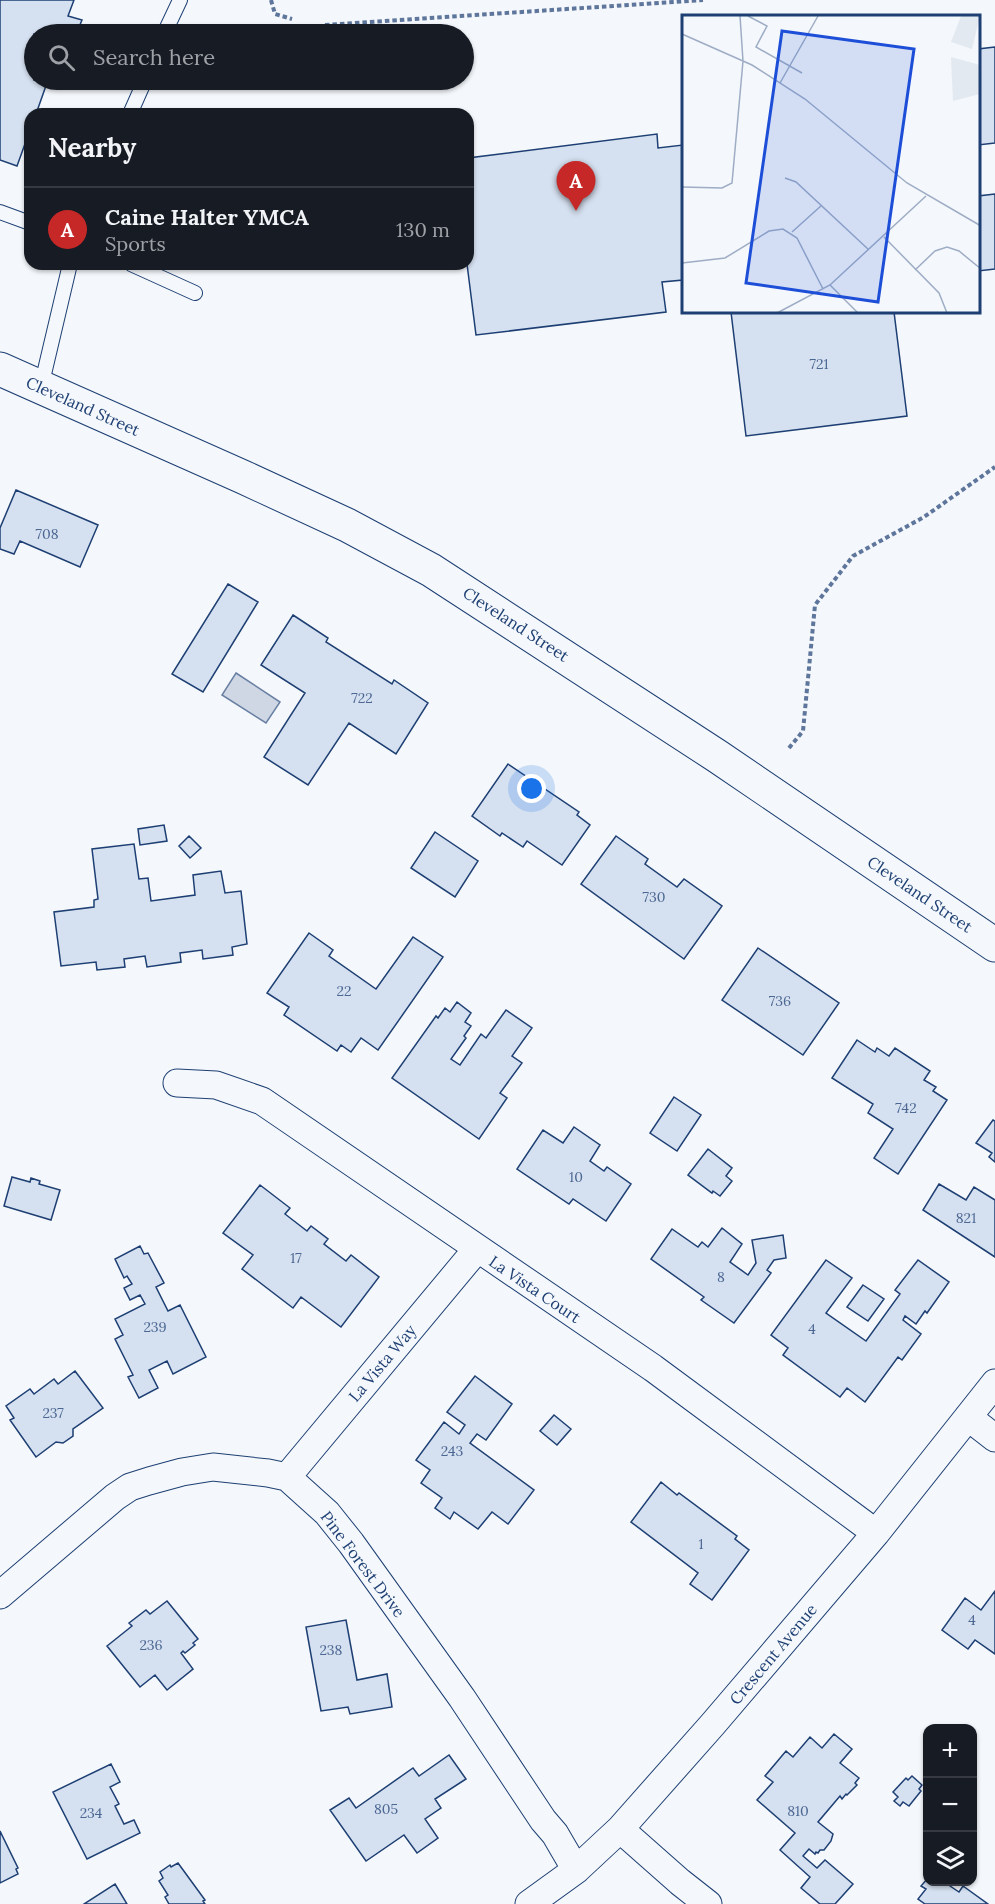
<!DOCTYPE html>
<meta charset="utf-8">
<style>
body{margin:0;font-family:Lora,serif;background:#20242c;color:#f1f3f6}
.controls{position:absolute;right:18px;bottom:18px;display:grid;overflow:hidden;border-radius:12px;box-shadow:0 2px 4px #0004}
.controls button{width:54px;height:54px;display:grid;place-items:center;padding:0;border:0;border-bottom:2px solid #363941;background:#171b24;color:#f1f3f6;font:30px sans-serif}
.you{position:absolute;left:532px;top:789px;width:21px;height:21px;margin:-15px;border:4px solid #fff;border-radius:50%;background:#1a73e8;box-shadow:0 0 0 9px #1a73e833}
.badge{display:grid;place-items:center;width:39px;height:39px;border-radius:50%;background:#c62828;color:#fff;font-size:20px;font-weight:700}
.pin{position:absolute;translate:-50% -50px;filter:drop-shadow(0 2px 3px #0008)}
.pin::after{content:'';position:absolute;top:32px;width:21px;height:18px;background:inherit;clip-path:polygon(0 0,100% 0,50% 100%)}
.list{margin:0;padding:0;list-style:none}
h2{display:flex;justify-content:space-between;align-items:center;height:78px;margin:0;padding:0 24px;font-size:26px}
h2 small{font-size:20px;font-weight:400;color:#9ea1a6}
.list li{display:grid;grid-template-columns:39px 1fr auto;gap:18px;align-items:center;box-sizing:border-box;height:84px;padding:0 24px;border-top:2px solid #363941}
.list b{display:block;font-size:22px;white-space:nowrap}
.list p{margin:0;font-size:20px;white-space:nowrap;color:#9ea1a6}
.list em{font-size:20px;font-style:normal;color:#9ea1a6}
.icon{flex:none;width:33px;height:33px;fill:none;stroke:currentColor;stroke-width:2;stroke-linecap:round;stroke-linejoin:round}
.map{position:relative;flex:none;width:995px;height:1904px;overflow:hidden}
.search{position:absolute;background:#171b24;box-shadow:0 2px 4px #0004;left:24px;top:24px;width:450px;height:66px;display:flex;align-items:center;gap:15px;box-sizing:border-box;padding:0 21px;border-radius:33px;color:#9ea1a6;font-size:22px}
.panel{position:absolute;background:#171b24;box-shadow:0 2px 4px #0004;left:24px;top:108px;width:450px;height:162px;border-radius:18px}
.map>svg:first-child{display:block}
.water{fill:#cfd7e4;stroke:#687fa3;stroke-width:1.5}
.building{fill:#d5e0f0;stroke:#1d3f73;stroke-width:1.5}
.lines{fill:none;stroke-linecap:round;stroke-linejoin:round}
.lane-casing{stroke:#1d3f73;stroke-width:16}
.street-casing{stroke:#1d3f73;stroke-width:29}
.secondary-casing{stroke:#1d3f73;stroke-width:35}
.path{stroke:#5e769c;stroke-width:4;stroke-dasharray:4.5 3;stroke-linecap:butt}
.lane{stroke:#f4f7fb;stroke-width:14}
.street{stroke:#f4f7fb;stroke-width:27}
.secondary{stroke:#f4f7fb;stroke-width:33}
.labels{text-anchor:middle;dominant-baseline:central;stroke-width:4.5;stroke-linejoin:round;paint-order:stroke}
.number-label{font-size:14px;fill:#4b6792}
.street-label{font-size:16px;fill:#1d3f73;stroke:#f4f7fb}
.inset-road{fill:none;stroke:#9eadc5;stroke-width:1.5}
.view{fill:#1d4ed8;fill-opacity:0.15;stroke:#1d4ed8;stroke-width:3}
.inset-edge{fill:none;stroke:#1d3f73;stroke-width:3}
</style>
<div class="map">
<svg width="995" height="1904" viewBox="0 0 995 1904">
<rect width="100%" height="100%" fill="#f4f7fb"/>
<!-- water -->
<path class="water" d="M 236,673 L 280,702 L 266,723 L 222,695 Z"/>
<!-- building -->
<path class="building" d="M 0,0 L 74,0 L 68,16 L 82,20 L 76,34 L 34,34 L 34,80 L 48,80 L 36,114 L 30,114 L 30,130 L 17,166 L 0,160 Z
M 995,47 L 995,143 L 978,145 L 978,49 Z
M 657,134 L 658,148 L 683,145 L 683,280 L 662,282 L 666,312 L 476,335 L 467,264 L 468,158 Z
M 995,194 L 995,269 L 978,271 L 978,196 Z
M 731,312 L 894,312 L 907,416 L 746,436 Z
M 16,490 L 98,525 L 80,567 L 20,541 L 14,554 L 0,549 L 0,528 Z
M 228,584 L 258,602 L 203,692 L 172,674 Z
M 293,615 L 328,638 L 326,642 L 392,684 L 394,680 L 428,703 L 396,754 L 349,723 L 308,785 L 264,757 L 305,693 L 261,665 Z
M 508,764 L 579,812 L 577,815 L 590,825 L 562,865 L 527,841 L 523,847 L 502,833 L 500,836 L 472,816 Z
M 164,825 L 167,841 L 140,845 L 138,829 Z
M 435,832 L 478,861 L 455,897 L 411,868 Z
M 189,836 L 201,848 L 190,858 L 179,846 Z
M 616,836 L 648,859 L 645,864 L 677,887 L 684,879 L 722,906 L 684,959 L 581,884 Z
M 134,844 L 139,879 L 148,878 L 151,901 L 195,895 L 193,875 L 221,871 L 225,893 L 241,891 L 247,944 L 232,947 L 233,955 L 203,959 L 202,950 L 180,953 L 181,962 L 147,967 L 145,956 L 124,959 L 125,967 L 97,970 L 96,962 L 61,966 L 54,912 L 94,907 L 94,900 L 98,899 L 92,849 Z
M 309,933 L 333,950 L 329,956 L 376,989 L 413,937 L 443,957 L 378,1050 L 361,1038 L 351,1052 L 341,1045 L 337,1051 L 284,1015 L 289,1007 L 267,993 Z
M 758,948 L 839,1003 L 803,1055 L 722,1000 Z
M 457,1002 L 471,1013 L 465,1022 L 471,1026 L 464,1036 L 466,1038 L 451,1059 L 460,1065 L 481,1034 L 486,1038 L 506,1010 L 532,1028 L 512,1056 L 522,1063 L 500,1093 L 507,1098 L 479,1139 L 392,1078 L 436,1016 L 438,1018 L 445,1008 L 450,1012 Z
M 857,1040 L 875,1052 L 877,1048 L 889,1056 L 895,1048 L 930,1071 L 924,1080 L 936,1087 L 933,1091 L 947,1100 L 898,1174 L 874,1158 L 893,1129 L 868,1113 L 873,1104 L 832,1078 Z
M 674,1097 L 701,1115 L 677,1151 L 650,1133 Z
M 993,1120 L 995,1121 L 995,1162 L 989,1157 L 992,1153 L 976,1143 Z
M 574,1127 L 600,1145 L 590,1161 L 604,1171 L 607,1167 L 631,1184 L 606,1221 L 573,1199 L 569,1204 L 517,1169 L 543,1130 L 563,1143 Z
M 708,1149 L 732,1168 L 726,1176 L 732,1181 L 720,1196 L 713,1191 L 712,1193 L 688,1175 Z
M 12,1177 L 30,1182 L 31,1178 L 40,1181 L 39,1184 L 60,1190 L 51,1220 L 4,1206 Z
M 939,1184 L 966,1200 L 974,1187 L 995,1200 L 995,1257 L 923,1210 Z
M 260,1185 L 290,1208 L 285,1214 L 307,1231 L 311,1226 L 328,1239 L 324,1244 L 346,1261 L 351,1255 L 379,1277 L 341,1327 L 301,1297 L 293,1308 L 242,1269 L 253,1255 L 223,1233 Z
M 722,1228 L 742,1244 L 730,1262 L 748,1275 L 756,1263 L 752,1240 L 783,1235 L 786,1258 L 774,1260 L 767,1270 L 771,1273 L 734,1323 L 701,1300 L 704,1297 L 651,1259 L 672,1229 L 698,1247 L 702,1242 L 708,1247 Z
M 140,1246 L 144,1254 L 148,1253 L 164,1283 L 156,1287 L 168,1311 L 180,1305 L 206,1357 L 173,1374 L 167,1361 L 149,1370 L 158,1388 L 139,1398 L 128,1377 L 133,1375 L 115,1339 L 123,1335 L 115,1319 L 145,1304 L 140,1295 L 130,1300 L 124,1288 L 132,1284 L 127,1276 L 124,1278 L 115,1259 Z
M 826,1260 L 852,1278 L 826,1313 L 866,1341 L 900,1294 L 895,1290 L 918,1260 L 949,1282 L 927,1313 L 925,1311 L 916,1324 L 905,1316 L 903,1320 L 921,1334 L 902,1360 L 898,1357 L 865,1402 L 847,1388 L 840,1397 L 783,1355 L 788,1348 L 771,1335 Z
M 863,1285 L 884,1299 L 868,1321 L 847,1307 Z
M 75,1371 L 103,1408 L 73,1429 L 73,1436 L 63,1443 L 56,1442 L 36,1457 L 10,1420 L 14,1418 L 6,1406 L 30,1389 L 34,1394 L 54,1379 L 58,1384 Z
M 475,1376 L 512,1404 L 486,1440 L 477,1434 L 470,1443 L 534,1490 L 508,1524 L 492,1512 L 478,1529 L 454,1512 L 450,1519 L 435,1508 L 442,1498 L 421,1483 L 430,1470 L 416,1460 L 444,1422 L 459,1434 L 465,1425 L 447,1412 Z
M 554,1415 L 571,1429 L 557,1445 L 540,1431 Z
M 661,1482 L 677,1495 L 679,1493 L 737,1536 L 735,1539 L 749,1550 L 712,1600 L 690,1584 L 698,1573 L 631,1522 Z
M 995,1591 L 995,1654 L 975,1640 L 968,1649 L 942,1630 L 965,1598 L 981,1610 Z
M 167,1601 L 198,1639 L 193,1643 L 195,1645 L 185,1653 L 183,1651 L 181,1653 L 193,1669 L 167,1690 L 155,1675 L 140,1687 L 107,1646 L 132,1626 L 129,1623 L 146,1610 L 150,1614 Z
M 346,1620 L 357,1680 L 387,1674 L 392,1707 L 350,1714 L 348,1707 L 321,1711 L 306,1627 Z
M 834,1734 L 852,1749 L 840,1763 L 859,1778 L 855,1783 L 857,1785 L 847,1795 L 846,1794 L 842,1799 L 840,1796 L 818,1822 L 833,1834 L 831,1841 L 824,1850 L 820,1850 L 818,1853 L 816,1852 L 815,1854 L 809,1849 L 803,1856 L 817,1868 L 825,1860 L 853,1884 L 835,1904 L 820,1904 L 801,1888 L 810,1877 L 780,1850 L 795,1833 L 757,1800 L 773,1782 L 765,1776 L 786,1751 L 793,1757 L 810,1737 L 822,1748 Z
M 449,1755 L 466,1779 L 435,1799 L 441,1808 L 425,1819 L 438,1838 L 417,1853 L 404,1835 L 366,1861 L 330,1810 L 349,1798 L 356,1808 L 413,1768 L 419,1776 Z
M 111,1764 L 120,1782 L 110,1787 L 119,1804 L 115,1806 L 124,1824 L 134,1820 L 140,1833 L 87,1859 L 53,1792 Z
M 912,1776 L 922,1785 L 919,1789 L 921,1791 L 909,1806 L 903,1802 L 900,1806 L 894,1801 L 898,1797 L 893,1792 L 906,1778 L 908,1780 Z
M 0,1831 L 18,1868 L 16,1869 L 18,1874 L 0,1883 Z
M 178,1863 L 205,1900 L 203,1901 L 205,1904 L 169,1904 L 165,1897 L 168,1895 L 159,1881 L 163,1878 L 160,1872 L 170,1865 L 171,1867 Z
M 928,1878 L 928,1882 L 944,1882 L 959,1892 L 963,1886 L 988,1904 L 925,1904 L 918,1899 L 926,1889 L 921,1886 Z
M 115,1884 L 127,1904 L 84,1904 Z"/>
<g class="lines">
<!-- lane casing -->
<g class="lane-casing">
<path id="lane" d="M 164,34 L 180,0
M 130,114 L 145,80
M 0,212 L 30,223
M 131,264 L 195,293
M 41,387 L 70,264"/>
</g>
<!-- street casing -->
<g class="street-casing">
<path id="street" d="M 177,1083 L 216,1085 L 262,1101 L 653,1368 L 876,1533
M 968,1417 L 995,1438
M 287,1477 L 477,1249
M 0,1595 L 115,1497 L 130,1487 L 149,1481 L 182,1472 L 213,1467 L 268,1473 L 287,1477 L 327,1513 L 351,1543 L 462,1698 L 543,1820 L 555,1834 L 576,1870
M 620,1829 L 680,1882 L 708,1904
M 529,1904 L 576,1870 L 620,1829 L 713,1724 L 876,1533 L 995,1383"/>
</g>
<!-- secondary casing -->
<g class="secondary-casing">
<path id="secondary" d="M 0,369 L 243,477 L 347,525 L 431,570 L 717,756 L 995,945"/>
</g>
<!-- path -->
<path class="path" d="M 271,0 L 275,14 L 292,19
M 325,25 L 703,0
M 789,748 L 803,731 L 815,605 L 853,556 L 924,517 L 995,467"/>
<!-- lane -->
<use href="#lane" class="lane"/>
<!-- street -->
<use href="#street" class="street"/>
<!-- secondary -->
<use href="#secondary" class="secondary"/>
</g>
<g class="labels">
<!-- number labels -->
<g class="number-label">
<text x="819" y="364">721</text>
<text x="47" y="534">708</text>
<text x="362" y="698">722</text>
<text x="654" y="897">730</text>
<text x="344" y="991">22</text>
<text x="780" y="1001">736</text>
<text x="906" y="1108">742</text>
<text x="576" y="1177">10</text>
<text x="966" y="1218">821</text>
<text x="296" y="1258">17</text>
<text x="721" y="1277">8</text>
<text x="155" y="1327">239</text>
<text x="812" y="1329">4</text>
<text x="53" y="1413">237</text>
<text x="452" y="1451">243</text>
<text x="701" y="1544">1</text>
<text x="972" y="1620">4</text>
<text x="151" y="1645">236</text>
<text x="331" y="1650">238</text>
<text x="386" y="1809">805</text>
<text x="798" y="1811">810</text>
<text x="91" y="1813">234</text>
</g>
<!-- street labels -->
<g class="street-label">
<text transform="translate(83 406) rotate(24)">Cleveland Street</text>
<text transform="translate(516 624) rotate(33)">Cleveland Street</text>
<text transform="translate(920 894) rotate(34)">Cleveland Street</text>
<text transform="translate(535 1289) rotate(34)">La Vista Court</text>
<text transform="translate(382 1363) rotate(-50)">La Vista Way</text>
<text transform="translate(363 1564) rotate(53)">Pine Forest Drive</text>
<text transform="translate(773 1654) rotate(-50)">Crescent Avenue</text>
</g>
</g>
<!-- overview -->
<g transform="translate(682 15)">
<rect width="298" height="298" fill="#f4f7fb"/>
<path d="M 279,1 L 298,1 L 290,34 L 269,27 ZM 269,42 L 298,50 L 298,79 L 271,86 Z" fill="#e3e9f0"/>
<path class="inset-road" d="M 66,1 L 85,11 L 74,32 L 120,58M 0,19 L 70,50 L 123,84 L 225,168 L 299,211M 98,68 L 136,1M 103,163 L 114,167 L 187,235M 0,172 L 40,173 L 50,168 L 61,46 L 58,1M 110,217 L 140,190M 202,222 L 257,278 L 265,298M 0,248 L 43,243 L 87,216 L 101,214 L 115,223 L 141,274M 233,255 L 253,236 L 265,232 L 277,236 L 299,254M 148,270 L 176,298M 95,298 L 148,270 L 244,181"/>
<path class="view" d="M 100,16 L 232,34 L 196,287 L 64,268 Z"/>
<rect width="298" height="298" class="inset-edge"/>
</g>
</svg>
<div class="controls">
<button>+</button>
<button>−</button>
<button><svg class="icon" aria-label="layers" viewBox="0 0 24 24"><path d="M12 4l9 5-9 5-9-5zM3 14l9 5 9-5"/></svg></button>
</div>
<div class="you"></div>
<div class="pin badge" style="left:576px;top:211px">A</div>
<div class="search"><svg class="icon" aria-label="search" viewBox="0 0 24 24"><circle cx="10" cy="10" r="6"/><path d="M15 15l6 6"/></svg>Search here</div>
<section class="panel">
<h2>Nearby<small></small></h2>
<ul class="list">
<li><span class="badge">A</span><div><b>Caine Halter YMCA</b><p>Sports</p></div><em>130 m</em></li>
</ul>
</section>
</div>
